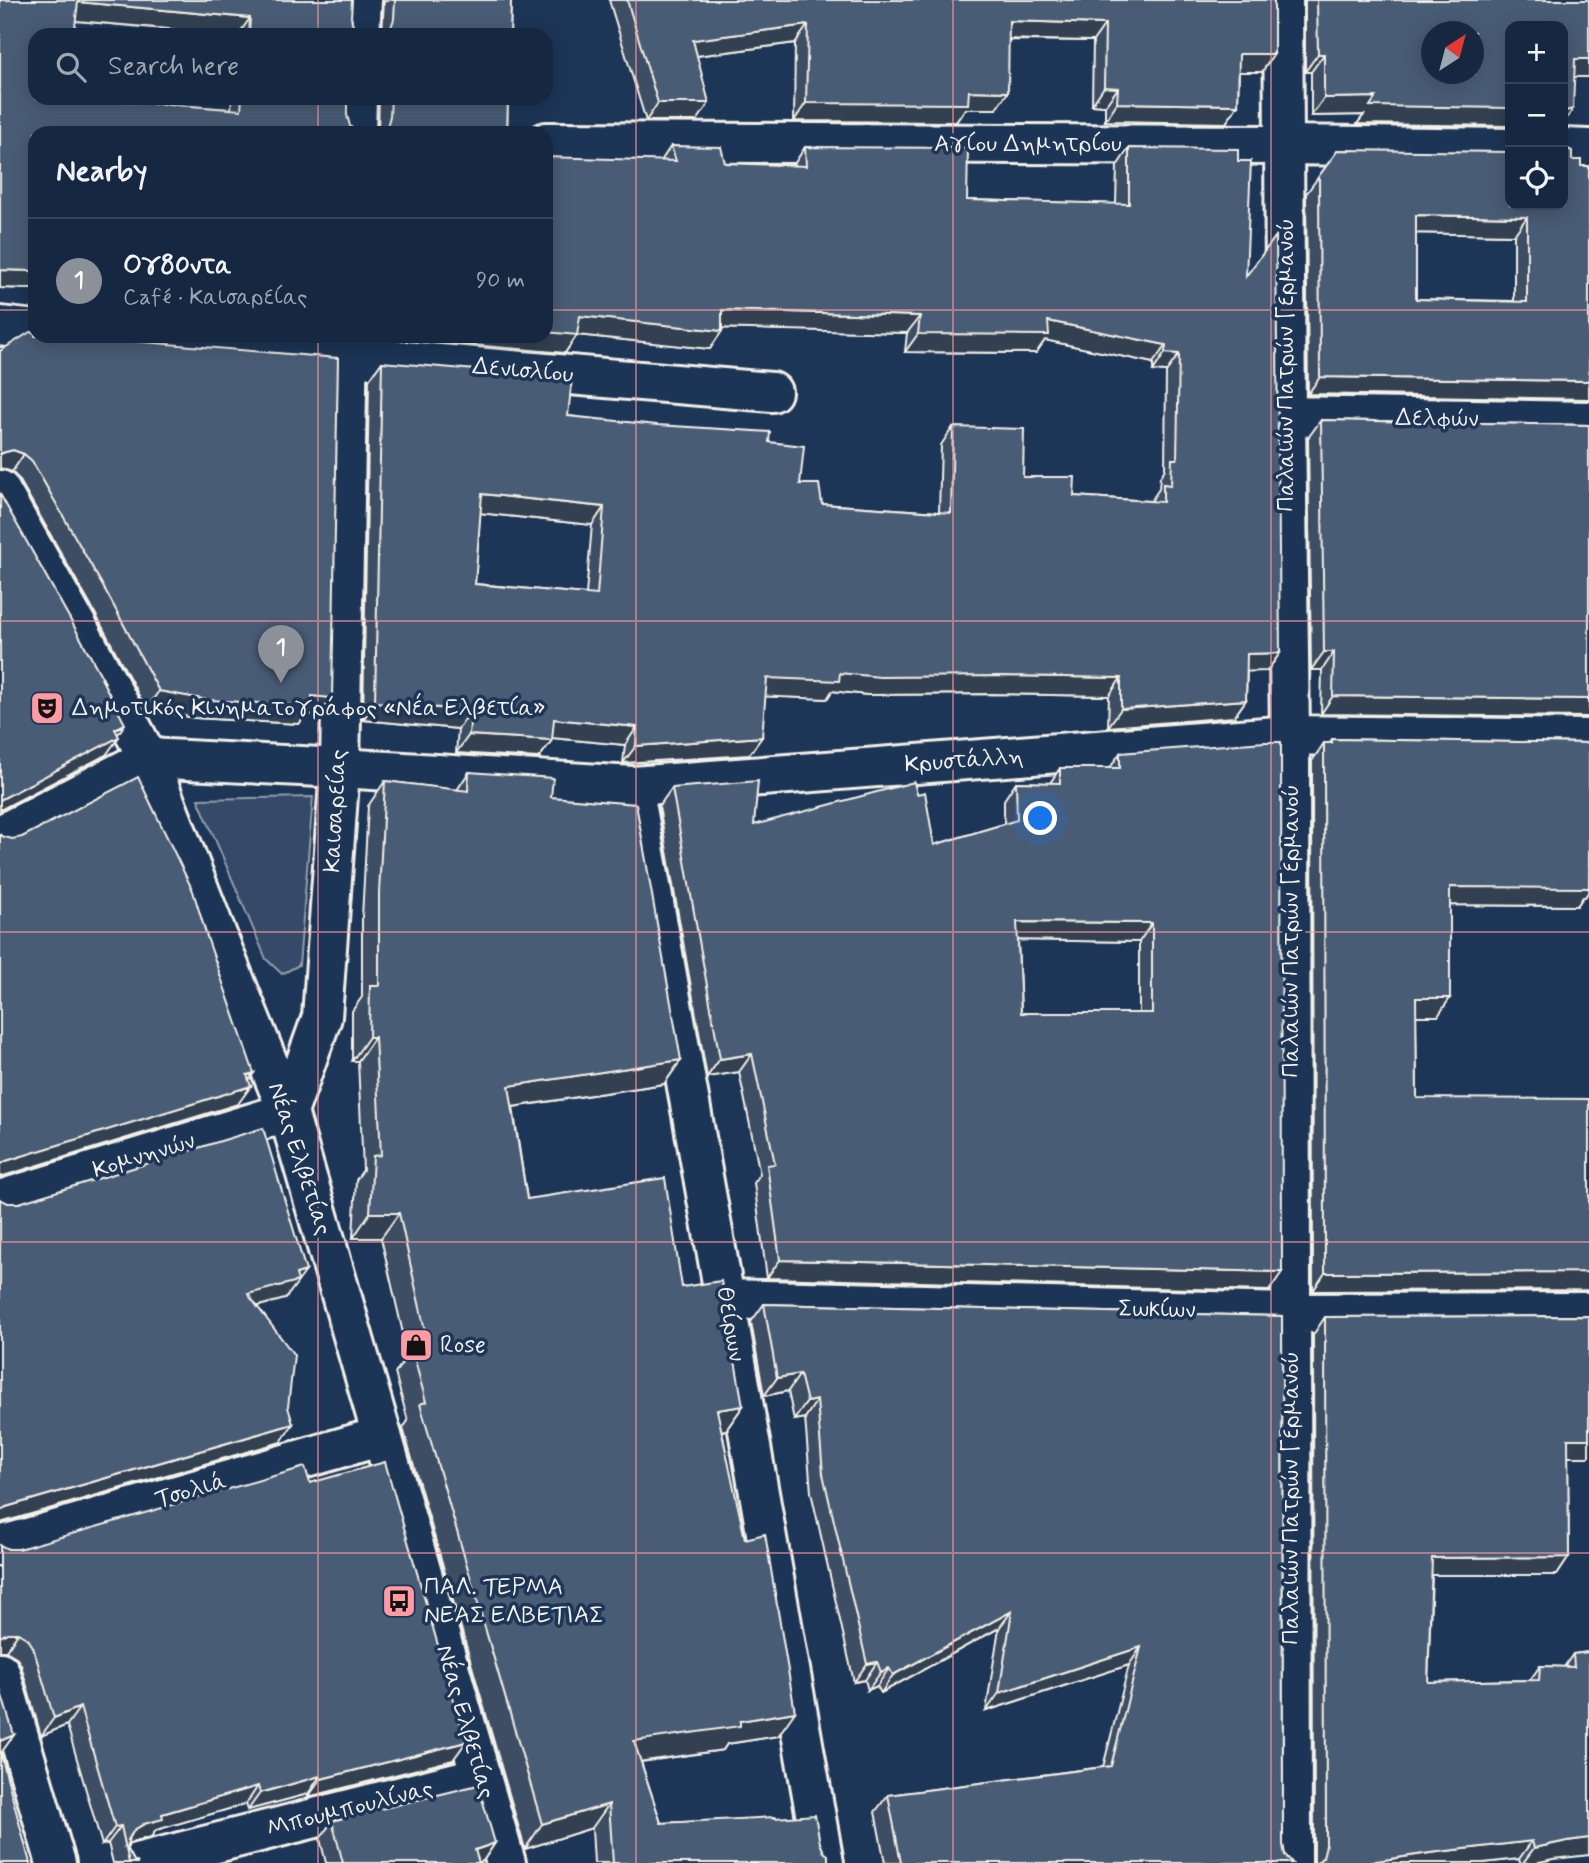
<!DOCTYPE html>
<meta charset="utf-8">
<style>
body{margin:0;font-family:Mynerve,sans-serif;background:#1f3048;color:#f1f3f6}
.controls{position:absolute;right:21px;top:21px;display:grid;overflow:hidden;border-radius:14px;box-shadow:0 4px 18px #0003}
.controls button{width:63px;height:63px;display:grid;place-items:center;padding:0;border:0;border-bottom:2px solid #35445a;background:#162841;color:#f1f3f6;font:35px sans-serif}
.compass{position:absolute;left:1421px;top:21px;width:63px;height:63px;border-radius:50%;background:#162841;box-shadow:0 4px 18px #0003;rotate:36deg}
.you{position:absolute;left:1041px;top:819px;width:24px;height:24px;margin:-18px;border:5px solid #fff;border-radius:50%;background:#1a73e8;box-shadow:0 0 0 10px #1a73e833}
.badge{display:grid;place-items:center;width:46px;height:46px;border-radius:50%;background:#8c9099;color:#fff;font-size:23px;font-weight:700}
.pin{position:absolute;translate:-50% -58px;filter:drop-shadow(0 2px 4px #0008)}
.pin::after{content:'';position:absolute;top:37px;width:24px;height:21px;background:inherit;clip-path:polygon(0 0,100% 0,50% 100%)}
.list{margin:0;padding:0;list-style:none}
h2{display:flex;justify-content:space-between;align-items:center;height:91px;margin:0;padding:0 28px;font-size:30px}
h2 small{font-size:23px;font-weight:400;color:#9ea6b1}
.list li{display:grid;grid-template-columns:46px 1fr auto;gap:21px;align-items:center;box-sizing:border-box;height:126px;padding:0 28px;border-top:2px solid #35445a}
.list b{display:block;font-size:26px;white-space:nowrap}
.list p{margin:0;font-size:23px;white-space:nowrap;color:#9ea6b1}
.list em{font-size:23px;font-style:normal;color:#9ea6b1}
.icon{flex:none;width:38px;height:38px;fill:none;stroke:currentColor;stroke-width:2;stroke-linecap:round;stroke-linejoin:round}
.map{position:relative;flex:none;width:1589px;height:1863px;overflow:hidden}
.search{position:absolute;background:#162841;box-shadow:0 4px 18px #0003;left:28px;top:28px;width:525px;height:77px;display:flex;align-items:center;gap:18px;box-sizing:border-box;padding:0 24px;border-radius:21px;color:#9ea6b1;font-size:26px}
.panel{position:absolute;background:#162841;box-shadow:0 4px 18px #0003;left:28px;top:126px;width:525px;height:217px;border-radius:21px}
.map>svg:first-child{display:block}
.green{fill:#354a67;stroke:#949ea8;stroke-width:2}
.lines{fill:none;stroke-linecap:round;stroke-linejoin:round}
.pedestrian-casing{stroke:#f4f1e8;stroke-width:44}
.minor-casing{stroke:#f4f1e8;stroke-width:44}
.tertiary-casing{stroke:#f4f1e8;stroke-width:44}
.pedestrian{stroke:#1d3557;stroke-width:38}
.minor{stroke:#1d3557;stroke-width:38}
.tertiary{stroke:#1d3557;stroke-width:38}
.wall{fill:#3e4e64;stroke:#f4f1e8;stroke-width:2;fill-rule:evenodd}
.shaded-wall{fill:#324051;stroke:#f4f1e8;stroke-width:2}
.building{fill:#485b74;stroke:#f4f1e8;stroke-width:2;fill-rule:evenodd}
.grid{fill:none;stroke:#ff9aa2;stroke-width:2;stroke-opacity:0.55}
.labels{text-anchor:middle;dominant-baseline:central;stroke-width:7;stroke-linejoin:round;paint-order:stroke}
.street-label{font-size:24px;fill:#f4f1e8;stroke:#1d3557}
.poi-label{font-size:24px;fill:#f4f1e8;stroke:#1d3557;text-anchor:start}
</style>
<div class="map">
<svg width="1589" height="1863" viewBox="0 0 1589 1863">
<rect width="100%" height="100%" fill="#1d3557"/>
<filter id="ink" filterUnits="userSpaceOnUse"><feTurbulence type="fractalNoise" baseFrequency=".0143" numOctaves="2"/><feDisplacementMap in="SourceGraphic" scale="14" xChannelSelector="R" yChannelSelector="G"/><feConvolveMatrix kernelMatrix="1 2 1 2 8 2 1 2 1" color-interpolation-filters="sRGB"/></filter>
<g filter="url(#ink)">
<!-- green -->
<path class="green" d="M 313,797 L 299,965 L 282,974 L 266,959 L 198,799 Z"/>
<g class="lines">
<!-- pedestrian casing -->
<g class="pedestrian-casing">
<path id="pedestrian" d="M 0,835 L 148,758 L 340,768
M 0,1546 L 382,1436
M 137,1863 L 481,1776"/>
</g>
<!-- minor casing -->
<g class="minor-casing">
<path id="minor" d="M 1283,0 L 1286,416 L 1290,735 L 1292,1863
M 546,142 L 1285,145 L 1510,148
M 1563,148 L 1589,149
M 0,326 L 35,330
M 108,336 L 772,392
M 1286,416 L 1589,421
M 340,768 L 633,786 L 1290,735 L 1589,739
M 633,786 L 725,1299 L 824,1863
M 0,1200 L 288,1112
M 725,1299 L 1291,1313 L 1589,1312
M 0,1672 L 56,1863"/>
</g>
<!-- tertiary casing -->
<g class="tertiary-casing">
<path id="tertiary" d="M 360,35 L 362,0
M 356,133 L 357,98
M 0,490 L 77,626 L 148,758 L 236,984 L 288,1112 L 506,1863
M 288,1112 L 322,1017 L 340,768 L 348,336"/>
</g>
<!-- pedestrian -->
<use href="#pedestrian" class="pedestrian"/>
<!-- minor -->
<use href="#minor" class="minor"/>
<!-- tertiary -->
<use href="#tertiary" class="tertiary"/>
</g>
<!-- wall -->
<path class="wall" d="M 0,0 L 351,17 L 353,27 L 360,35 L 231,35 L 76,21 L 35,98 L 121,101 L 231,109 L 232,98 L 347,98 L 35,133 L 35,289 L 0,288 Z
M 384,0 L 511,0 L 510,35 L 382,35 Z
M 609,0 L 1274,0 L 1262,72 L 1239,72 L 1238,105 L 1226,123 L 1105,121 L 1105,106 L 1092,105 L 1093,41 L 1009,40 L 996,109 L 965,109 L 956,122 L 794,121 L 795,43 L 697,56 L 697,121 L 646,121 Z
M 1305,0 L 1589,0 L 1589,77 L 1574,77 L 1510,26 L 1510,126 L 1357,124 L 1364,115 L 1311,116 L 1311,72 L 1305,72 Z
M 379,98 L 508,98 L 507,133 L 378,133 Z
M 671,146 L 725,163 L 793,166 L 805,147 L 967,200 L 1116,204 L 1117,166 L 1129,148 L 1238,161 L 1246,276 L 1280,653 L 1267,671 L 1247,671 L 1246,700 L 1234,717 L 1108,727 L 1109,696 L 990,694 L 867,695 L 832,691 L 827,699 L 765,696 L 749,755 L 623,763 L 625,745 L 552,738 L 552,740 L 539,758 L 456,753 L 458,729 L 363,720 L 369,380 L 382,362 L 568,416 L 769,442 L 800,484 L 822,504 L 939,512 L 941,445 L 953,427 L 1023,477 L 1074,496 L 1151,501 L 1159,489 L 1160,477 L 1165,469 L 1166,372 L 1153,371 L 1153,363 L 1045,340 L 1036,353 L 905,352 L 907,333 L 722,328 L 710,349 L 577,335 L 565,353 L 370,336 L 661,161 ZM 480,513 L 592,525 L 586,594 L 475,584 Z
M 1338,150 L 1572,160 L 1581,166 L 1589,166 L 1589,399 L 1308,394 L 1306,194 ZM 1416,233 L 1514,235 L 1514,301 L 1416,299 Z
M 0,351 L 332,698 L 319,715 L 306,714 L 299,724 L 195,718 L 146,709 L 96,615 L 19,479 L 12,472 L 1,468 Z
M 1321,420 L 1589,425 L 1589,717 L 1321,714 L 1322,670 L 1311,670 L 1308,438 Z
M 1332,739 L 1589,743 L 1589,891 L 1585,897 L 1583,897 L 1577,906 L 1450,905 L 1438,1016 L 1416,1016 L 1417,1098 L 1589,1290 L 1313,1291 L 1312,761 L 1324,743 L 1330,743 Z
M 1120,753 L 1269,1291 L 767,1278 L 754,1183 L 760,1174 L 739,1072 L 707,1077 L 659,806 L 672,788 L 754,825 L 917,794 L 934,845 L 1004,824 L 1004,800 L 1016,782 L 1050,783 L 1060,768 L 1110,768 ZM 1018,940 L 1139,942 L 1139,1013 L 1021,1013 Z
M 469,772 L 551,797 L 681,1060 L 664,1084 L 513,1107 L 527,1199 L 682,1287 L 743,1406 L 726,1430 L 722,1431 L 778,1736 L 727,1744 L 723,1750 L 641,1762 L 661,1823 L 775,1818 L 820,1843 L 828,1863 L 594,1863 L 592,1828 L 525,1849 L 403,1428 L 408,1421 L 395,1373 L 408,1355 L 381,1238 L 353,1238 L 356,1180 L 363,1170 L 358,1061 L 352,1061 L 352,1011 L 362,997 L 362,917 L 368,806 L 385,781 L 457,790 Z
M 764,1304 L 1282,1316 L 1283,1845 L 1285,1855 L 1292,1863 L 885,1863 L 875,1812 L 888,1795 L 1103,1767 L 1129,1665 L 986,1711 L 999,1628 L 881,1693 L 877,1686 L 868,1690 L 865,1680 L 854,1682 L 811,1492 L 805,1418 L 794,1420 L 788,1391 L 764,1396 L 751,1322 Z
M 1589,1316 L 1589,1457 L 1568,1457 L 1569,1557 L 1557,1575 L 1432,1575 L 1428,1682 L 1530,1680 L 1540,1666 L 1564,1667 L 1573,1654 L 1589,1652 L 1554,1859 L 1534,1863 L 1520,1863 L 1519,1859 L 1483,1863 L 1314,1863 L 1313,1335 L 1325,1317 Z
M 310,1483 L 453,1760 L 308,1797 L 308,1794 L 248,1810 L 246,1804 L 156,1830 L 151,1837 L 132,1842 L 128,1844 L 128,1850 L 134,1861 L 138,1863 L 113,1863 L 108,1843 L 102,1845 L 67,1725 L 41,1736 L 21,1665 L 16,1657 L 6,1651 L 8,1549 L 19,1549 Z
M 332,1821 L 495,1843 L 483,1861 L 479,1863 L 326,1863 L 320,1839 Z"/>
<!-- shaded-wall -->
<path class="shaded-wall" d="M 78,2 L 250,18 L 238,35 L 65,20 Z
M 1009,21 L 1105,24 L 1093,41 L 997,39 Z
M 808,25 L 795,43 L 681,58 L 693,40 Z
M 1239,54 L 1274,54 L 1262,72 L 1227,72 Z
M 1318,54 L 1324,54 L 1311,72 L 1305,72 Z
M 1575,59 L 1589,59 L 1589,77 L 1563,77 Z
M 1104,87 L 1118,88 L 1105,106 L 1092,105 Z
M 969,91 L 1008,92 L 996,109 L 965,109 L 956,122 L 794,121 L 806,103 Z
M 1376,97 L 1510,108 L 1510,126 L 1357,124 L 1364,115 L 1311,116 L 1324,98 Z
M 658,103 L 709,103 L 697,121 L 646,121 Z
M 1117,103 L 1238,105 L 1226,123 L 1105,121 Z
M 1573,109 L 1563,124 L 1563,113 L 1565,111 Z
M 1416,215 L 1527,217 L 1514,235 L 1404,233 Z
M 0,270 L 35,271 L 35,289 L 0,288 Z
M 722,310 L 920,316 L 907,333 L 709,328 Z
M 580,316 L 722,331 L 710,349 L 577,335 L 565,353 L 370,336 L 546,336 L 546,332 Z
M 1048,321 L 1166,345 L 1153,363 L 1045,340 L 1036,353 L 905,352 L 918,334 Z
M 1165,353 L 1179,354 L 1166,372 L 1153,371 Z
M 1320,377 L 1589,381 L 1589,399 L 1308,394 Z
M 13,450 L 24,454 L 12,472 L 0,468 L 0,455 L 2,453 Z
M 482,494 L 604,507 L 592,525 L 469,512 Z
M 1324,652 L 1334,652 L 1322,670 L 1311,670 Z
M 1280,653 L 1267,671 L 1234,672 L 1247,654 Z
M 840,673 L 1002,676 L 1121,678 L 1109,696 L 990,694 L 867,695 L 832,691 L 827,699 L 754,696 L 767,678 Z
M 159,691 L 312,696 L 332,698 L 319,715 L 306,714 L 299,724 L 195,718 L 146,709 Z
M 1333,696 L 1589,699 L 1589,717 L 1321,714 Z
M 1246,700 L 1234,717 L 1108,727 L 1121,709 Z
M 375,702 L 471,711 L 458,729 L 363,720 Z
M 554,719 L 637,727 L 625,745 L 541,737 Z
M 125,724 L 114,740 L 119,737 L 106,755 L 0,810 L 0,800 L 2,798 Z
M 469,735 L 552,740 L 539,758 L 456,753 Z
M 762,737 L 749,755 L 623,763 L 636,746 Z
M 1589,878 L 1589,891 L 1585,897 L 1583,897 L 1577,906 L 1438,905 L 1450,887 Z
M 1017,922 L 1152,923 L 1139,942 L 1004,940 Z
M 1416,998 L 1450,998 L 1438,1016 L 1404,1016 Z
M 369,1037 L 375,1037 L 358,1061 L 352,1061 Z
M 752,1054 L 739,1072 L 707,1077 L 720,1059 Z
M 681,1060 L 664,1084 L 492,1110 L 509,1086 Z
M 254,1073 L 243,1089 L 251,1086 L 238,1104 L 0,1177 L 0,1165 L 6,1161 Z
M 370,1213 L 399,1213 L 381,1238 L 353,1238 Z
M 780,1260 L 1282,1272 L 1269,1291 L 767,1278 Z
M 306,1271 L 285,1299 L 236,1312 L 248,1294 L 296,1274 Z
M 1589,1272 L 1589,1290 L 1313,1291 L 1325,1273 Z
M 800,1374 L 788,1391 L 764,1396 L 777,1378 Z
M 817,1400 L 805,1418 L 794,1420 L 807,1402 Z
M 743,1406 L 726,1430 L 700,1434 L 717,1410 Z
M 293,1424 L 281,1442 L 0,1523 L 0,1511 L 6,1507 Z
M 1568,1439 L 1589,1439 L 1589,1457 L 1555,1457 Z
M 1569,1557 L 1557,1575 L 1420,1575 L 1432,1558 Z
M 1012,1611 L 999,1628 L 881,1693 L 893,1675 Z
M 7,1633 L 18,1633 L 6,1651 L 0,1651 L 0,1637 Z
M 1141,1647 L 1129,1665 L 986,1711 L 999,1693 Z
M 877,1662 L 865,1680 L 854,1682 L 867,1664 Z
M 889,1668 L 877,1686 L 868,1690 L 881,1672 Z
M 80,1707 L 67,1725 L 41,1736 L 54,1718 Z
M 795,1712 L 778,1736 L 727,1744 L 723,1750 L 617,1765 L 634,1741 L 740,1721 Z
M 14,1735 L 1,1753 L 0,1754 L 0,1741 Z
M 466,1742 L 453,1760 L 308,1797 L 321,1779 Z
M 320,1776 L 308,1794 L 248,1810 L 260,1793 Z
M 258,1786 L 246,1804 L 156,1830 L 151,1837 L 132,1842 L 125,1846 L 134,1830 L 162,1814 Z
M 609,1804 L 592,1828 L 525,1849 L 542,1824 Z
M 121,1826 L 108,1843 L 102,1845 L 115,1827 Z
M 1589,1838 L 1589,1855 L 1554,1859 L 1534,1863 L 1523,1863 L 1534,1848 L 1567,1841 Z
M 1532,1841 L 1519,1859 L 1483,1863 L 1363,1863 L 1430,1853 Z
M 495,1843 L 483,1861 L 477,1863 L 475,1850 Z"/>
<!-- building -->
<path class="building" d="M 0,0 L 352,0 L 351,17 L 353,27 L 360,35 L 249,35 L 250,18 L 78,2 L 74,35 L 35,35 L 35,98 L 94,98 L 121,101 L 241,110 L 242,98 L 347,98 L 347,115 L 350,126 L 356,133 L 35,133 L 35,271 L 0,270 Z
M 395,0 L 511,0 L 510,35 L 384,35 L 390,30 L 394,19 Z
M 627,0 L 1274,0 L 1274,54 L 1239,54 L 1238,105 L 1117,103 L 1118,88 L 1104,87 L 1105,24 L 1009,21 L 1008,92 L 969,91 L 968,104 L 806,103 L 808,25 L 693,40 L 709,103 L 658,103 Z
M 1317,0 L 1589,0 L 1589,59 L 1575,59 L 1573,109 L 1565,111 L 1563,113 L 1563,26 L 1510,26 L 1510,108 L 1370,106 L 1376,97 L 1324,98 L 1324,54 L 1318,54 ZM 1432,32 L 1474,32 L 1474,74 L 1432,74 Z
M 391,98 L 508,98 L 507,133 L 380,133 L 387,127 L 390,116 Z
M 671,146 L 721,147 L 725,163 L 806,166 L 805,147 L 968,148 L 967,200 L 1129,204 L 1129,148 L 1238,149 L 1238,161 L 1251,161 L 1246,276 L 1276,236 L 1280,653 L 1247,654 L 1246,700 L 1121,709 L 1121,678 L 1002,676 L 880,677 L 840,673 L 839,681 L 767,678 L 762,737 L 636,746 L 637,727 L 554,719 L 552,740 L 469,735 L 471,711 L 375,702 L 382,362 L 572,378 L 568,416 L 657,425 L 770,432 L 769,442 L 804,446 L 800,484 L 819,484 L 822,504 L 951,513 L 953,427 L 1024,429 L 1023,477 L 1075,477 L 1074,496 L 1163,502 L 1163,484 L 1171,485 L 1172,459 L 1177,459 L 1179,354 L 1165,353 L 1166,345 L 1048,321 L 1049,335 L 918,334 L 920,316 L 722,310 L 722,331 L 580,316 L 577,335 L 546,332 L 546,157 L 676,161 ZM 482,494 L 604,507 L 597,595 L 475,584 Z
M 1563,147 L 1572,151 L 1572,160 L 1581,160 L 1581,166 L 1589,166 L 1589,381 L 1320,377 L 1319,176 L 1338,150 L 1510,152 L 1510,205 L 1563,205 ZM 1416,215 L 1527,217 L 1527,302 L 1416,299 Z
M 30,332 L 35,333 L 35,336 L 109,336 L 119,340 L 338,358 L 332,698 L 312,696 L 312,706 L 208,700 L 159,691 L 109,597 L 32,461 L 24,454 L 13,450 L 2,453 L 0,455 L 0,351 Z
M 1321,420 L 1589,425 L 1589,699 L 1333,696 L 1334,652 L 1324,652 Z
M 0,494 L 70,619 L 104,681 L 102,680 L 125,724 L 115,729 L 119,737 L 0,800 Z
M 1332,739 L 1589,743 L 1589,888 L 1450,887 L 1450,998 L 1416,998 L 1417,1098 L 1589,1099 L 1589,1272 L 1325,1273 L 1324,743 L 1332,743 Z
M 1265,742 L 1281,742 L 1282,1272 L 780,1260 L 767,1165 L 775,1164 L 752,1054 L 720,1059 L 672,788 L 758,781 L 754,825 L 914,782 L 917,794 L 925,792 L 934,845 L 1017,820 L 1016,782 L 1060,783 L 1060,768 L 1120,768 L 1120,753 ZM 1017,922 L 1152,923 L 1152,1013 L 1021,1013 Z
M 469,772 L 553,778 L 551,797 L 636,804 L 681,1060 L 509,1086 L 527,1199 L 665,1178 L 682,1287 L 721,1281 L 743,1406 L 717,1410 L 745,1539 L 765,1534 L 795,1712 L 740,1721 L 740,1726 L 634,1741 L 661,1823 L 775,1817 L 775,1818 L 815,1815 L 820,1843 L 824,1852 L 828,1855 L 828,1863 L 613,1863 L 609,1804 L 542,1824 L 420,1404 L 426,1402 L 412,1349 L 428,1344 L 399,1213 L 370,1213 L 373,1156 L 381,1155 L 375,1037 L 369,1037 L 370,986 L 379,986 L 379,893 L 385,781 L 468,791 Z
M 138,777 L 193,891 L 208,940 L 254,1073 L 247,1075 L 251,1086 L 6,1161 L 0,1165 L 0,834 L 1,836 L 12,839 L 22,837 Z
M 263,1128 L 306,1271 L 296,1274 L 298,1281 L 248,1294 L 294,1355 L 288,1407 L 293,1424 L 6,1507 L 0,1511 L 0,1199 L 8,1203 L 19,1203 Z
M 764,1304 L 1282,1316 L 1283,1845 L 1285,1855 L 1292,1863 L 901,1863 L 888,1795 L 1111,1766 L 1141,1647 L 999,1693 L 1012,1611 L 893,1675 L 889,1668 L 881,1672 L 877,1662 L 867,1664 L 823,1474 L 817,1400 L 807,1402 L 800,1374 L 777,1378 Z
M 1589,1316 L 1589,1439 L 1568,1439 L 1569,1557 L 1432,1558 L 1428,1682 L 1539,1680 L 1540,1666 L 1574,1667 L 1573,1654 L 1589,1652 L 1589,1838 L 1567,1841 L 1534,1848 L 1532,1841 L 1430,1853 L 1363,1863 L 1345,1863 L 1345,1862 L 1317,1863 L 1323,1857 L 1326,1845 L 1325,1317 Z
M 385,1462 L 466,1742 L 321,1779 L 320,1776 L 260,1793 L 258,1786 L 162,1814 L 163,1819 L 144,1824 L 134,1830 L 128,1840 L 128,1850 L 134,1861 L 138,1863 L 129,1863 L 121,1826 L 115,1827 L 80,1707 L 54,1718 L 33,1647 L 28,1639 L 18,1633 L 7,1633 L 0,1637 L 0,1545 L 8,1549 L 19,1549 L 305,1467 L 310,1483 Z
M 0,1689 L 14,1735 L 0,1741 Z
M 0,1751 L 30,1863 L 0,1863 Z
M 478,1785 L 495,1843 L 475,1850 L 479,1863 L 343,1863 L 332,1821 Z"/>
</g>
<!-- grid -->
<path class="grid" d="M 318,0 L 318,35M 636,0 L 636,1863M 953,0 L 953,1863M 1271,0 L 1271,1863M 318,98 L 318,133M 0,310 L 35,310M 546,310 L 1589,310M 318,336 L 318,1863M 0,621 L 1589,621M 0,932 L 1589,932M 0,1242 L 1589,1242M 0,1553 L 1589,1553"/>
<!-- icons -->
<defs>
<g id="theatre-square" transform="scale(1.75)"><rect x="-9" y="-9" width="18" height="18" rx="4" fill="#ff9aa2" stroke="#1d3557"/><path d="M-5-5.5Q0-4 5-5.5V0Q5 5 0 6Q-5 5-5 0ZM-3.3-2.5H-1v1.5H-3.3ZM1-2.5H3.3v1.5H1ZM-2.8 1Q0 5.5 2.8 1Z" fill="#111"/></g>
<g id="shop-square" transform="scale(1.75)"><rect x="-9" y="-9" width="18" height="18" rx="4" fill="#ff9aa2" stroke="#1d3557"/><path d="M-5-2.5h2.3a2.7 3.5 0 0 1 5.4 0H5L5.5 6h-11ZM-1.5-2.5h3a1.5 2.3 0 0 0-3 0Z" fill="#111"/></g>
<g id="bus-square" transform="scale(1.75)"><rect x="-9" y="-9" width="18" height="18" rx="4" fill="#ff9aa2" stroke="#1d3557"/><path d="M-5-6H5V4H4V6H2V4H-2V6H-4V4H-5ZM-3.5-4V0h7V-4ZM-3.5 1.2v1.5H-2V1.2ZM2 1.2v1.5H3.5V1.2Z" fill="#111"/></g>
</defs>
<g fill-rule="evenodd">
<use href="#theatre-square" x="47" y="708"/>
<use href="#shop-square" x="416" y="1345"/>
<use href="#bus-square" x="399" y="1601"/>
</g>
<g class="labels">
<!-- street labels -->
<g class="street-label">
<text x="1028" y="144">Αγίου Δημητρίου</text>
<text transform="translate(1286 365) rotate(-90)">Παλαιών Πατρών Γερμανού</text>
<text transform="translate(523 371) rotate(5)">Δενισλίου</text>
<text transform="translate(1437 419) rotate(1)">Δελφών</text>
<text transform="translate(964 761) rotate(-4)">Κρυστάλλη</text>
<text transform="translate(336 811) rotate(-87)">Καισαρείας</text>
<text transform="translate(1291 931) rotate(-90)">Παλαιών Πατρών Γερμανού</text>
<text transform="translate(144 1156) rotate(-17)">Κομνηνών</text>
<text transform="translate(299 1159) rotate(72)">Νέας Ελβετίας</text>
<text transform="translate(1157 1310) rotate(1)">Σωκίων</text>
<text transform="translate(730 1324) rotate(80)">Θείρων</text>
<text transform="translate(191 1491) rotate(-16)">Τσολιά</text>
<text transform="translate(1291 1498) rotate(-90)">Παλαιών Πατρών Γερμανού</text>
<text transform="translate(465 1722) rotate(74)">Νέας Ελβετίας</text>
<text transform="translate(350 1809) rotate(-14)">Μπουμπουλίνας</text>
</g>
<!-- poi labels -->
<g class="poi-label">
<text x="72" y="708">Δημοτικός Κινηματογράφος «Νέα Ελβετία»</text>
<text x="440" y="1345">Rose</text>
<text x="424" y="1587">ΠΑΛ. ΤΕΡΜΑ<tspan x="424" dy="28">ΝΕΑΣ ΕΛΒΕΤΙΑΣ</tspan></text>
</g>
</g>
</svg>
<div class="controls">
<button>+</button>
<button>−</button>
<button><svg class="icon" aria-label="locate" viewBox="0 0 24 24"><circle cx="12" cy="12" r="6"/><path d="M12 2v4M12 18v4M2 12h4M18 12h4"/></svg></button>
</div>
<svg class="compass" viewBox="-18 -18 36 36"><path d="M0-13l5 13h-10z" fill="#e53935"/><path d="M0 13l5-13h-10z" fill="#9ea6b1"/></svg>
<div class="you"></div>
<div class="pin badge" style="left:281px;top:683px">1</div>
<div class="search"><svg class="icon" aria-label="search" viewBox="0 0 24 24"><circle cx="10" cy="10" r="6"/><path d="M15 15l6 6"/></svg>Search here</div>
<section class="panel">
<h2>Nearby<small></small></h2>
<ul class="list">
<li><span class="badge">1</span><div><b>Ογ80ντα</b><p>Café · Καισαρείας</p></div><em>90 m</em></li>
</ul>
</section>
</div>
